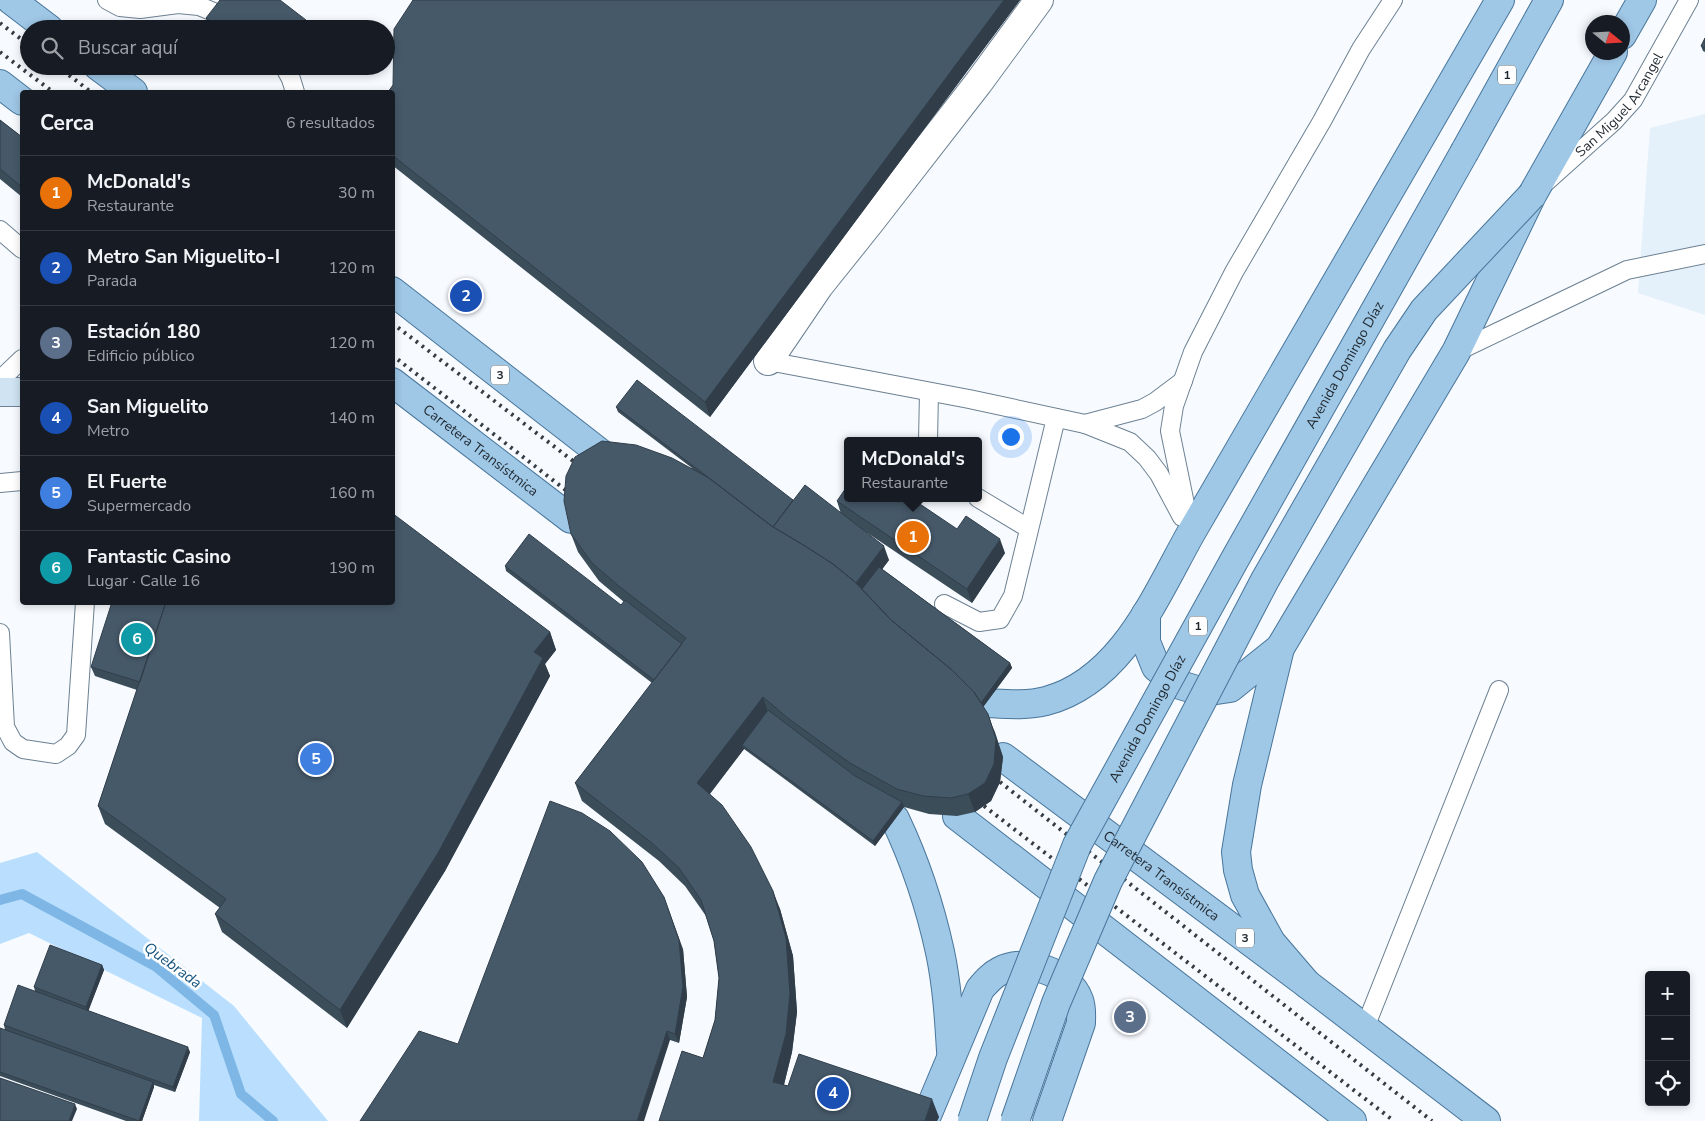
<!DOCTYPE html>
<html lang="es">
<meta charset="utf-8">
<style>
body{margin:0;font-family:"Nunito Sans",sans-serif;background:#242831;color:#f1f3f6}
.controls{position:absolute;right:15px;bottom:15px;display:grid;overflow:hidden;border-radius:5px;box-shadow:0 2px 8px #0003}
.controls button{width:45px;height:45px;display:grid;place-items:center;padding:0;border:0;border-bottom:1px solid #363941;background:#171b24;color:#f1f3f6;font:25px sans-serif}
.compass{position:absolute;left:1585px;top:15px;width:45px;height:45px;border-radius:50%;background:#171b24;box-shadow:0 2px 8px #0003;rotate:108deg}
.you{position:absolute;left:1010px;top:436px;width:18px;height:18px;margin:-12px;border:4px solid #fff;border-radius:50%;background:#1a73e8;box-shadow:0 0 0 8px #1a73e833}
.badge{display:grid;place-items:center;width:32px;height:32px;border-radius:50%;background:#927a21;color:#fff;font-size:16px;font-weight:700}
.pin{position:absolute;translate:-50% -50%;border:2px solid #fff;box-shadow:0 1px 5px #0006}
.popup{position:absolute;left:844px;top:437px;width:138px;height:65px;box-sizing:border-box;display:grid;place-content:center;border-radius:5px;background:#171b24;filter:drop-shadow(0 1px 4px #0005);font-size:16px;white-space:nowrap;color:#9ea1a6}
.popup b{font-size:19px;color:#f1f3f6}
.popup::after{content:'';position:absolute;left:50%;top:100%;margin-left:-10px;border:10px solid transparent;border-top-color:#171b24}
.list{margin:0;padding:0;list-style:none}
h2{display:flex;justify-content:space-between;align-items:center;height:65px;margin:0;padding:0 20px;font-size:21px}
h2 small{font-size:16px;font-weight:400;color:#9ea1a6}
.list li{display:grid;grid-template-columns:32px 1fr auto;gap:15px;align-items:center;box-sizing:border-box;height:75px;padding:0 20px;border-top:1px solid #363941}
.list b{display:block;font-size:19px;white-space:nowrap}
.list p{margin:0;font-size:16px;white-space:nowrap;color:#9ea1a6}
.list em{font-size:16px;font-style:normal;color:#9ea1a6}
.icon{flex:none;width:28px;height:28px;fill:none;stroke:currentColor;stroke-width:2;stroke-linecap:round;stroke-linejoin:round}
.map{position:relative;flex:none;width:1705px;height:1121px;overflow:hidden}
.search{position:absolute;background:#171b24;box-shadow:0 2px 8px #0003;left:20px;top:20px;width:375px;height:55px;display:flex;align-items:center;gap:12px;box-sizing:border-box;padding:0 18px;border-radius:28px;color:#9ea1a6;font-size:19px}
.panel{position:absolute;background:#171b24;box-shadow:0 2px 8px #0003;left:20px;top:90px;width:375px;height:515px;border-radius:5px}
.map>svg:first-child{display:block}
.built{fill:#e4f0fa}
.green{fill:#badffe}
.lines{fill:none;stroke-linecap:round;stroke-linejoin:round}
.stream{stroke:#7eb7e5;stroke-width:10}
.service-casing{stroke:#6d8192;stroke-width:20}
.minor-casing{stroke:#6d8192;stroke-width:30}
.secondary-casing{stroke:#6d8192;stroke-width:30}
.primary-casing{stroke:#49769b;stroke-width:30}
.service{stroke:#fff;stroke-width:18}
.minor{stroke:#fff;stroke-width:28}
.secondary{stroke:#cfe3f2;stroke-width:28}
.primary{stroke:#9fc7e6;stroke-width:28}
.rail{stroke:#353c43;stroke-width:4;stroke-dasharray:2.5 5;stroke-linecap:butt}
.primary-bridge-casing{stroke:#49769b;stroke-width:30;stroke-linecap:butt}
.primary-bridge{stroke:#9fc7e6;stroke-width:28}
.wall{fill:#3c4d5a}
.shaded-wall{fill:#313e4a}
.building{fill:#465969;stroke:#313e4a}
.labels{text-anchor:middle;dominant-baseline:central;stroke-width:5;stroke-linejoin:round;paint-order:stroke}
.shield{fill:#fff;stroke:#62686d;stroke-width:1}
.shield-label{font-size:12px;font-weight:bold;fill:#1f272e}
.street-label{font-size:14px;fill:#1f272e;stroke:#fff}
.water-label{font-size:15px;font-style:italic;fill:#165681;stroke:#fff}
</style>
<div class="map">
<svg width="1705" height="1121" viewBox="0 0 1705 1121">
<rect width="100%" height="100%" fill="#f7fbff"/>
<!-- built -->
<path class="built" d="M 1705,114 L 1705,315 L 1638,293 L 1650,128 Z"/>
<!-- green -->
<path class="green" d="M 37,852 L 234,1006 L 328,1121 L 199,1121 L 202,1018 L 29,933 L 0,944 L 0,863 Z"/>
<g class="lines">
<!-- stream -->
<path class="stream" d="M 0,900 L 22,894 L 155,966 L 214,1015 L 241,1094 L 273,1121"/>
<!-- service casing -->
<g class="service-casing">
<g id="service">
<path d="M 107,0 L 120,7 L 140,9 L 178,4 L 199,6 L 216,13"/>
<path d="M 284,66 L 291,79 L 295,92"/>
<path id="s1" d="M 1547,181 L 1614,121 L 1633,100 L 1689,0"/>
<path d="M 0,230 L 22,249"/>
<path d="M 1456,352 L 1627,270 L 1705,254"/>
<path d="M 768,361 L 969,399 L 1085,424 L 1130,442 L 1147,458 L 1159,474 L 1182,517"/>
<path d="M 0,380 L 22,359"/>
<path d="M 1085,424 L 1142,409 L 1155,402 L 1183,381"/>
<path d="M 928,441 L 929,392"/>
<path d="M 0,483 L 22,481"/>
<path d="M 978,498 L 1028,528"/>
<path d="M 1191,533 L 1170,431 L 1174,406 L 1193,352 L 1234,272 L 1322,121 L 1361,49 L 1393,0"/>
<path d="M 944,604 L 979,622 L 1000,619 L 1013,596 L 1056,418"/>
<path d="M 0,633 L 5,727 L 13,742 L 23,749 L 56,754 L 68,746 L 76,735 L 85,602"/>
<path d="M 1364,1030 L 1499,690"/>
</g>
</g>
<!-- minor casing -->
<g class="minor-casing">
<path id="minor" d="M 768,361 L 819,286 L 871,221 L 979,82 L 1039,0"/>
</g>
<!-- secondary casing -->
<g class="secondary-casing">
<path id="secondary" d="M 0,392 L 22,392"/>
</g>
<!-- primary casing -->
<g class="primary-casing">
<g id="primary">
<path d="M 11,0 L 49,29"/>
<path d="M 1622,35 L 1642,0"/>
<path d="M 98,66 L 133,92"/>
<path d="M 0,84 L 22,101"/>
<path d="M 1465,151 L 1549,0"/>
<path d="M 392,291 L 608,459"/>
<path id="s2" d="M 392,382 L 571,519"/>
<path d="M 1146,614 L 1146,642 L 1156,667 L 1177,684 L 1203,692 L 1230,688 L 1280,648"/>
<path d="M 986,703 C 1006,704 1027,706 1046,701 C 1122,681 1156,595 1191,533 L 1500,0"/>
<path id="s3" d="M 1003,757 L 1307,984 L 1486,1121"/>
<path d="M 957,816 L 1352,1121"/>
<path d="M 895,819 C 915,861 930,906 940,952 C 947,985 949,1018 951,1051"/>
<path d="M 1307,984 L 1271,942 L 1245,895 L 1238,870 L 1236,852 L 1247,785 L 1280,648 L 1456,352 L 1532,195 L 1613,52"/>
<path d="M 928,1113 L 980,989 C 986,982 992,975 1000,971 C 1026,957 1069,972 1079,1000 C 1082,1008 1081,1016 1081,1023 L 1047,1121"/>
</g>
</g>
<!-- service -->
<use href="#service" class="service"/>
<!-- minor -->
<use href="#minor" class="minor"/>
<!-- secondary -->
<use href="#secondary" class="secondary"/>
<!-- primary -->
<use href="#primary" class="primary"/>
<!-- rail -->
<path class="rail" d="M 0,23 L 29,45
M 0,52 L 53,92
M 57,66 L 91,92
M 392,323 L 585,470
M 392,355 L 572,495
M 1000,782 L 1432,1121
M 984,806 L 1394,1121"/>
<!-- primary-bridge casing -->
<g class="primary-bridge-casing">
<g id="primary-bridge">
<path id="s4" d="M 972,1121 L 993,1058 L 1077,845 L 1235,559 L 1465,151"/>
<path d="M 1015,1121 L 1056,1003 L 1108,881 L 1265,580 L 1397,350 L 1424,310 L 1532,195"/>
</g>
</g>
<!-- primary-bridge -->
<use href="#primary-bridge" class="primary-bridge"/>
</g>
<!-- wall -->
<path class="wall" d="M 413,0 L 1020,0 L 710,417 L 392,165 L 392,92 L 393,85 Z
M 206,18 L 308,25 L 304,29 L 215,29 L 208,23 Z
M 1705,38 L 1705,52 L 1703,51 L 1701,46 Z
M 264,66 L 275,66 L 271,72 Z
M 0,120 L 22,137 L 22,197 L 0,179 Z
M 616,407 L 793,500 L 841,514 L 837,501 L 957,529 L 1005,553 L 972,603 L 854,524 L 889,560 L 882,569 L 1010,663 L 1012,668 L 983,707 L 995,732 L 1003,757 L 1000,782 L 991,801 L 975,812 L 957,816 L 929,814 L 904,807 L 875,846 L 744,749 L 710,794 L 780,909 L 793,956 L 797,1012 L 792,1052 L 784,1085 L 939,1117 L 937,1121 L 659,1121 L 703,1058 L 715,1020 L 719,978 L 714,941 L 706,916 L 685,886 L 659,861 L 582,801 L 575,783 L 652,683 L 506,571 L 505,566 L 621,605 L 624,602 L 599,581 L 578,552 L 571,534 L 692,468 L 618,412 Z
M 550,632 L 556,650 L 545,664 L 550,676 L 445,871 L 347,1028 L 222,932 L 215,914 L 220,908 L 105,824 L 98,806 L 137,690 L 95,676 L 91,667 Z
M 683,949 L 687,997 L 679,1043 L 670,1040 L 458,1044 Z
M 102,965 L 104,970 L 88,1011 L 190,1052 L 175,1092 L 154,1085 L 154,1087 L 142,1121 L 126,1121 L 0,1076 L 0,1029 L 5,1030 L 4,1025 L 35,991 L 34,987 Z"/>
<!-- shaded-wall -->
<path class="shaded-wall" d="M 1004,0 L 1020,0 L 710,417 L 705,402 Z
M 306,20 L 308,25 L 304,29 L 299,29 Z
M 270,66 L 275,66 L 271,72 L 269,67 Z
M 1000,539 L 1005,553 L 972,603 L 967,589 Z
M 884,546 L 889,560 L 862,597 L 855,585 Z
M 550,632 L 556,650 L 545,664 L 550,676 L 445,871 L 347,1028 L 340,1010 L 534,652 Z
M 1010,663 L 1012,668 L 981,710 L 979,705 Z
M 763,697 L 769,715 L 742,745 L 744,749 L 704,801 L 697,783 Z
M 988,714 L 1003,757 L 1000,782 L 991,801 L 975,812 L 968,794 Z
M 902,802 L 904,807 L 875,846 L 873,841 Z
M 773,891 L 780,909 L 793,956 L 797,1012 L 792,1052 L 780,1100 L 773,1082 Z
M 664,897 L 683,949 L 687,997 L 679,1043 L 675,1034 Z
M 102,965 L 104,970 L 88,1012 L 86,1007 Z
M 667,1031 L 670,1040 L 644,1121 L 637,1121 Z
M 188,1047 L 190,1052 L 175,1092 L 173,1087 Z
M 153,1082 L 154,1087 L 142,1121 L 139,1121 Z
M 932,1099 L 939,1117 L 937,1121 L 925,1121 Z
M 75,1104 L 77,1109 L 72,1121 L 69,1121 Z"/>
<!-- building -->
<path class="building" d="M 220,0 L 280,0 L 306,20 L 299,29 L 220,29 L 206,18 Z
M 413,0 L 1004,0 L 705,402 L 392,155 L 392,92 L 388,92 L 393,85 L 394,29 Z
M 1705,38 L 1705,48 L 1701,46 Z
M 0,120 L 22,137 L 22,187 L 0,169 Z
M 637,380 L 793,500 L 773,527 L 616,407 Z
M 602,441 L 636,445 L 672,458 L 709,478 L 770,525 L 805,546 L 833,564 L 854,581 L 891,620 L 952,670 L 974,692 L 988,714 L 996,739 L 994,764 L 985,783 L 968,794 L 951,798 L 923,796 L 897,789 L 850,763 L 789,719 L 763,697 L 697,783 L 722,805 L 751,847 L 773,891 L 786,938 L 790,994 L 786,1034 L 773,1082 L 788,1086 L 799,1054 L 932,1099 L 925,1121 L 659,1121 L 682,1051 L 703,1058 L 715,1020 L 719,978 L 714,941 L 701,900 L 679,868 L 652,843 L 575,783 L 686,638 L 620,587 L 592,563 L 571,534 L 564,501 L 566,476 L 575,457 Z
M 805,485 L 884,546 L 856,583 L 833,564 L 805,546 L 773,527 Z
M 848,485 L 848,498 L 911,498 L 957,529 L 966,516 L 1000,539 L 967,589 L 837,501 Z
M 392,513 L 550,632 L 534,652 L 543,658 L 438,853 L 340,1010 L 215,914 L 226,899 L 98,806 L 166,602 L 392,602 Z
M 529,534 L 621,605 L 625,600 L 682,644 L 654,680 L 505,566 Z
M 879,567 L 1010,663 L 981,703 L 974,692 L 952,670 L 891,620 L 862,589 Z
M 112,602 L 166,602 L 140,682 L 91,667 Z
M 768,710 L 855,776 L 902,802 L 873,841 L 742,745 Z
M 550,801 L 582,813 L 610,831 L 642,862 L 664,897 L 679,940 L 683,987 L 675,1034 L 667,1031 L 637,1121 L 360,1121 L 419,1031 L 458,1044 Z
M 50,945 L 102,965 L 86,1007 L 34,987 Z
M 18,985 L 188,1047 L 173,1087 L 4,1025 Z
M 0,1028 L 153,1082 L 139,1121 L 0,1072 Z
M 0,1078 L 75,1104 L 69,1121 L 0,1121 Z"/>
<g class="labels">
<!-- shield labels -->
<g class="shield">
<rect x="1498" y="65.5" width="18" height="19" rx="4"/>
<rect x="491" y="365.5" width="18" height="19" rx="4"/>
<rect x="1189" y="616.5" width="18" height="19" rx="4"/>
<rect x="1236" y="928.5" width="18" height="19" rx="4"/>
</g>
<g class="shield-label">
<text x="1507" y="75">1</text>
<text x="500" y="375">3</text>
<text x="1198" y="626">1</text>
<text x="1245" y="938">3</text>
</g>
<!-- street labels -->
<g class="street-label">
<text stroke="none"><textPath href="#s1" startOffset="106">San Miguel Arcangel</textPath></text>
<text stroke="none"><textPath href="#s4" startOffset="845">Avenida Domingo Díaz</textPath></text>
<text stroke="none"><textPath href="#s2" startOffset="112">Carretera Transístmica</textPath></text>
<text stroke="none"><textPath href="#s4" startOffset="440">Avenida Domingo Díaz</textPath></text>
<text stroke="none"><textPath href="#s3" startOffset="198">Carretera Transístmica</textPath></text>
</g>
<!-- water labels -->
<g class="water-label">
<text transform="translate(173 965) rotate(36)">Quebrada</text>
</g>
</g>
</svg>
<div class="controls">
<button>+</button>
<button>−</button>
<button><svg class="icon" aria-label="locate" viewBox="0 0 24 24"><circle cx="12" cy="12" r="6"/><path d="M12 2v4M12 18v4M2 12h4M18 12h4"/></svg></button>
</div>
<svg class="compass" viewBox="-18 -18 36 36"><path d="M0-13l5 13h-10z" fill="#e53935"/><path d="M0 13l5-13h-10z" fill="#9ea1a6"/></svg>
<div class="you"></div>
<div class="pin badge" style="left:913px;top:537px;background:#e8710a">1</div>
<div class="popup"><b>McDonald's</b>Restaurante</div>
<div class="pin badge" style="left:466px;top:296px;background:#1a4fb4">2</div>
<div class="pin badge" style="left:1130px;top:1017px;background:#5c6f8a">3</div>
<div class="pin badge" style="left:833px;top:1093px;background:#1a4fb4">4</div>
<div class="pin badge" style="left:316px;top:759px;background:#3f7fe0">5</div>
<div class="pin badge" style="left:137px;top:639px;background:#0f9aa8">6</div>
<div class="search"><svg class="icon" aria-label="search" viewBox="0 0 24 24"><circle cx="10" cy="10" r="6"/><path d="M15 15l6 6"/></svg>Buscar aquí</div>
<section class="panel">
<h2>Cerca<small>6 resultados</small></h2>
<ul class="list">
<li><span class="badge" style="background:#e8710a">1</span><div><b>McDonald's</b><p>Restaurante</p></div><em>30 m</em></li>
<li><span class="badge" style="background:#1a4fb4">2</span><div><b>Metro San Miguelito-I</b><p>Parada</p></div><em>120 m</em></li>
<li><span class="badge" style="background:#5c6f8a">3</span><div><b>Estación 180</b><p>Edificio público</p></div><em>120 m</em></li>
<li><span class="badge" style="background:#1a4fb4">4</span><div><b>San Miguelito</b><p>Metro</p></div><em>140 m</em></li>
<li><span class="badge" style="background:#3f7fe0">5</span><div><b>El Fuerte</b><p>Supermercado</p></div><em>160 m</em></li>
<li><span class="badge" style="background:#0f9aa8">6</span><div><b>Fantastic Casino</b><p>Lugar · Calle 16</p></div><em>190 m</em></li>
</ul>
</section>
</div>
